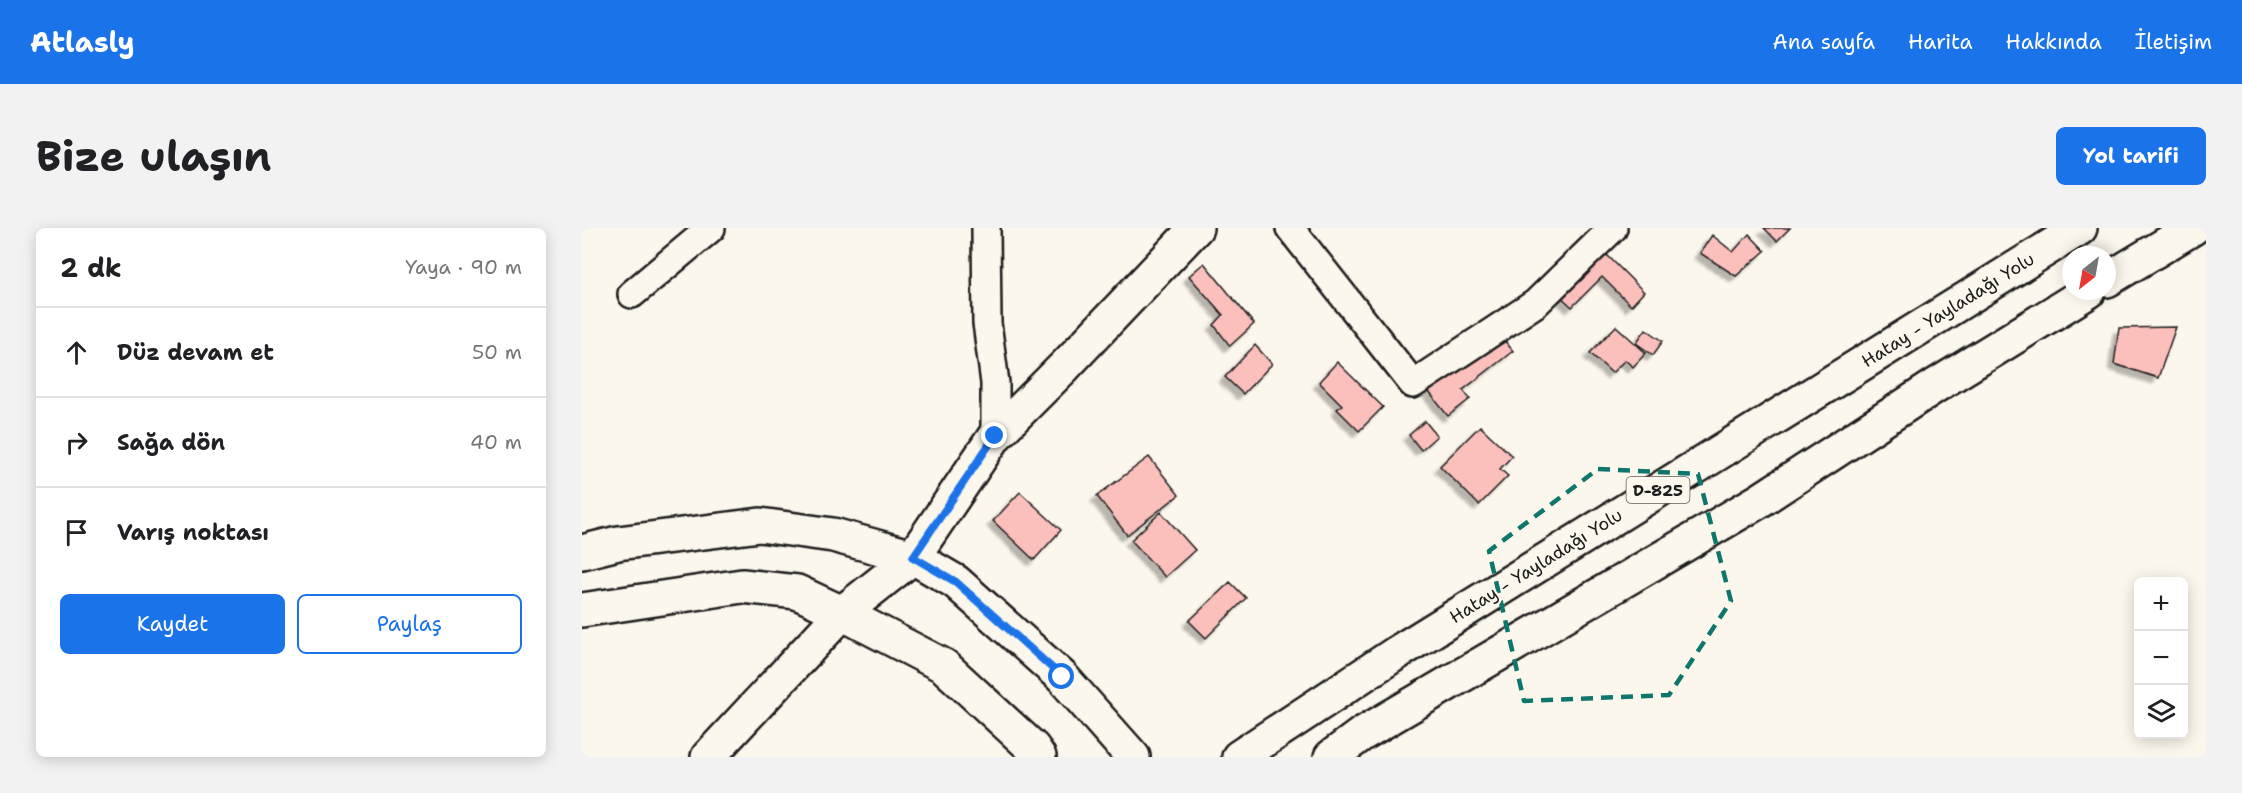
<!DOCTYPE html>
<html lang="tr">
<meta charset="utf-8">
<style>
body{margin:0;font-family:"Shantell Sans",sans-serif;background:#f2f2f2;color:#202124}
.controls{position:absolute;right:18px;bottom:18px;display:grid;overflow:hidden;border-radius:9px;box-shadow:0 3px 15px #0003}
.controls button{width:54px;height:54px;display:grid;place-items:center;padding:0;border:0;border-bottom:2px solid #e0e0e0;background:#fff;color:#202124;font:30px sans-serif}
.compass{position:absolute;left:1480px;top:18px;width:54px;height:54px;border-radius:50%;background:#fff;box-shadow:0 3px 15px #0003;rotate:211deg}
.stop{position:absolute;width:18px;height:18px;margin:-14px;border:4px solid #1a73e8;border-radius:50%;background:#fff}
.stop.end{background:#1a73e8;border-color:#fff;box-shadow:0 2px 6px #0008}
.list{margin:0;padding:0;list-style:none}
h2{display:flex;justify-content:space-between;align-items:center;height:78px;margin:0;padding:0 24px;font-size:26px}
h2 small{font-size:20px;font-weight:400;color:#757577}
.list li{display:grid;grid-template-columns:39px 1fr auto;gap:18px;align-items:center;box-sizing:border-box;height:90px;padding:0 24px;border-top:2px solid #e0e0e0}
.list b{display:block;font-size:22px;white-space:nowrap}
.list em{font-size:20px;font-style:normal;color:#757577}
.actions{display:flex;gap:12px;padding:18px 24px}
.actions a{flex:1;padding:14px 0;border:2px solid #1a73e8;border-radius:9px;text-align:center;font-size:21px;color:#1a73e8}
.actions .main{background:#1a73e8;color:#fff}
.icon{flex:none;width:33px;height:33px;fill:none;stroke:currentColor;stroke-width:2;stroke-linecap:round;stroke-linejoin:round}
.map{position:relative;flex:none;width:1624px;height:529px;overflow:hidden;border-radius:9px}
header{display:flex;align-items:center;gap:36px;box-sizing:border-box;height:84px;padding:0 30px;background:#1a73e8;color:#fff}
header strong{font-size:28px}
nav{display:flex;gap:33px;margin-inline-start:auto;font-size:21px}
.intro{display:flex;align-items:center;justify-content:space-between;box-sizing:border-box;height:144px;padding:0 36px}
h1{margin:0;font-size:42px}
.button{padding:15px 27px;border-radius:9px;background:#1a73e8;color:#fff;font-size:21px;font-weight:700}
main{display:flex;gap:36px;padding:0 36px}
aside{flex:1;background:#fff;border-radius:9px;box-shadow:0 3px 15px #0003}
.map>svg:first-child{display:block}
.building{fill:#fcc0bc;stroke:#1c1c1c;stroke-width:1.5;filter:url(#shadow)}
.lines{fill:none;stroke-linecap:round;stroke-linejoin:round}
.minor-casing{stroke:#1c1c1c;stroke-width:32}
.tertiary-casing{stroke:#1c1c1c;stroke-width:38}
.secondary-casing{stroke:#1c1c1c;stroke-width:38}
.trunk-casing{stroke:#1c1c1c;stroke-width:38}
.minor{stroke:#fbf7ec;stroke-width:27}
.tertiary{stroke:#fbf7ec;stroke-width:33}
.secondary{stroke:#fbf7ec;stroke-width:33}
.trunk{stroke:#fbf7ec;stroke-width:33}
.route{stroke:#1a73e8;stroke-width:8}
.marked{fill:none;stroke:#0f766e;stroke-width:4.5;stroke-dasharray:12 8;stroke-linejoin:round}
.labels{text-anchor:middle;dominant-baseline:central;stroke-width:4.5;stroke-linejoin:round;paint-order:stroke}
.shield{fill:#fbf7ec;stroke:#5f5e5a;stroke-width:1.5}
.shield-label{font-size:16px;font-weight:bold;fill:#1c1c1c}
.street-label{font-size:18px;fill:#1c1c1c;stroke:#fbf7ec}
</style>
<header>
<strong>Atlasly</strong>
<nav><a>Ana sayfa</a><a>Harita</a><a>Hakkında</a><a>İletişim</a></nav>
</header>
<div class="intro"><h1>Bize ulaşın</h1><a class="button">Yol tarifi</a></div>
<main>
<aside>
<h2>2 dk<small>Yaya · 90 m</small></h2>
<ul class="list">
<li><svg class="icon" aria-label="ahead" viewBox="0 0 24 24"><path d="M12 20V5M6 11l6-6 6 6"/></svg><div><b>Düz devam et</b></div><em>50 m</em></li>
<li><svg class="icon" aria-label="right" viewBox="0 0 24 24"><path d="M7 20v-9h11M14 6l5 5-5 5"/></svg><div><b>Sağa dön</b></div><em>40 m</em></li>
<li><svg class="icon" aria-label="arrive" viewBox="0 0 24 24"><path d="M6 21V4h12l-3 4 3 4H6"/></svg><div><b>Varış noktası</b></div></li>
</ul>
<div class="actions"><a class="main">Kaydet</a><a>Paylaş</a></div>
</aside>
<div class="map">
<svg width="1624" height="529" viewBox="0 0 1624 529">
<defs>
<filter id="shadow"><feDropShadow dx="-5.5" dy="5.5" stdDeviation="1.5" flood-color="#0004"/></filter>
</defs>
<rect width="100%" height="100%" fill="#fbf7ec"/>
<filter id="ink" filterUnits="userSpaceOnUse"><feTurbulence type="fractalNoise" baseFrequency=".0167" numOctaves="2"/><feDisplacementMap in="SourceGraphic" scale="12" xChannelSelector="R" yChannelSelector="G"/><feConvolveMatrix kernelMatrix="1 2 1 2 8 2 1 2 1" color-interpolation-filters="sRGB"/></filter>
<g filter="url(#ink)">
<!-- building -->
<path class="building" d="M 1182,0 L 1208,0 L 1195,13 Z
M 1167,6 L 1183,23 L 1154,48 L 1118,25 L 1130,7 L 1151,24 Z
M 1019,21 L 1062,64 L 1049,78 L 1020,49 L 990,79 L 975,65 Z
M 622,35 L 672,96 L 648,118 L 632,97 L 641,87 L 607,48 Z
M 1034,98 L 1064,125 L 1051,139 L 1043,132 L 1030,145 L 1008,125 Z
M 1594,99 L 1576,150 L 1532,136 L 1537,100 Z
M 1064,101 L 1081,113 L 1071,127 L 1054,115 Z
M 914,102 L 931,123 L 881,162 L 888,171 L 866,188 L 843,159 Z
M 673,117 L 690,136 L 661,166 L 643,149 Z
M 755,134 L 801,179 L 777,203 L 755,181 L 760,177 L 737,154 Z
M 843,193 L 855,208 L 839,222 L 827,207 Z
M 898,198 L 930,228 L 918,241 L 926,248 L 897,277 L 858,238 Z
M 567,229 L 597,267 L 545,307 L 515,268 Z
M 438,264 L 479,302 L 452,332 L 411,293 Z
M 579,284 L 613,322 L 583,349 L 549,312 Z
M 648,354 L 664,370 L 624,410 L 607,393 Z"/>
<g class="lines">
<!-- minor casing -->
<g class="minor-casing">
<path id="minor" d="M 404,0 L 405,95 L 413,155 L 413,208
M 708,0 L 831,156 L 954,75 L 1031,0
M 50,66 L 129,0"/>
</g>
<!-- tertiary casing -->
<g class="tertiary-casing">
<path id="tertiary" d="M 126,529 L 260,385 L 331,329 L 413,208 L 483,138 L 614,0"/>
</g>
<!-- secondary casing -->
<g class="secondary-casing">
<path id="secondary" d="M 0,324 L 36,315 L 178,297 L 251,307 L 331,329 L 374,354 L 480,449 L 551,529
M 0,382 L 160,358 L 215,364 L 260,385 L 362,438 L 451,520 L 457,529"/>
</g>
<!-- trunk casing -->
<g class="trunk-casing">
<path id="trunk" d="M 1525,52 L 1611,0
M 657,529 L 813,426 L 1498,0
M 749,529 L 780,506 L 1177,273 L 1353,158 L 1507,63"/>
</g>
<!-- minor -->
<use href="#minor" class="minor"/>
<!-- tertiary -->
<use href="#tertiary" class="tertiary"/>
<!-- secondary -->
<use href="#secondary" class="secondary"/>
<!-- trunk -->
<use href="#trunk" class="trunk"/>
</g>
</g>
<g class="lines" filter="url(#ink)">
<!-- route -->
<path class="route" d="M 413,208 L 331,329 L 374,354 L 480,449"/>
</g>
<!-- marked area -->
<path class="marked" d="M 1016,241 L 1116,246 L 1149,373 L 1087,467 L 942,473 L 907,323 Z"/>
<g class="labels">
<!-- shield labels -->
<rect class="shield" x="1044.5" y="249" width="63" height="26" rx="4.5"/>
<g class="shield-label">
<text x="1076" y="262">D-825</text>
</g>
<!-- street labels -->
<g class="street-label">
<text transform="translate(1366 82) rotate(-32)">Hatay - Yayladağı Yolu</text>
<text transform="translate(954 338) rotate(-32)">Hatay - Yayladağı Yolu</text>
</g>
</g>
</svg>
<div class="controls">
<button>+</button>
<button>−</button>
<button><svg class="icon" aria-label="layers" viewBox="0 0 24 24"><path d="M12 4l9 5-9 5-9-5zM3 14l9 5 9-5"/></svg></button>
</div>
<svg class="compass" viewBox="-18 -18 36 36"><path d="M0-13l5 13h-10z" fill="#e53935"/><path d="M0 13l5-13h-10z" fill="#757577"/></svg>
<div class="stop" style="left:480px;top:449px"></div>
<div class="stop end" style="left:413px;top:208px"></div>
</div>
</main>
